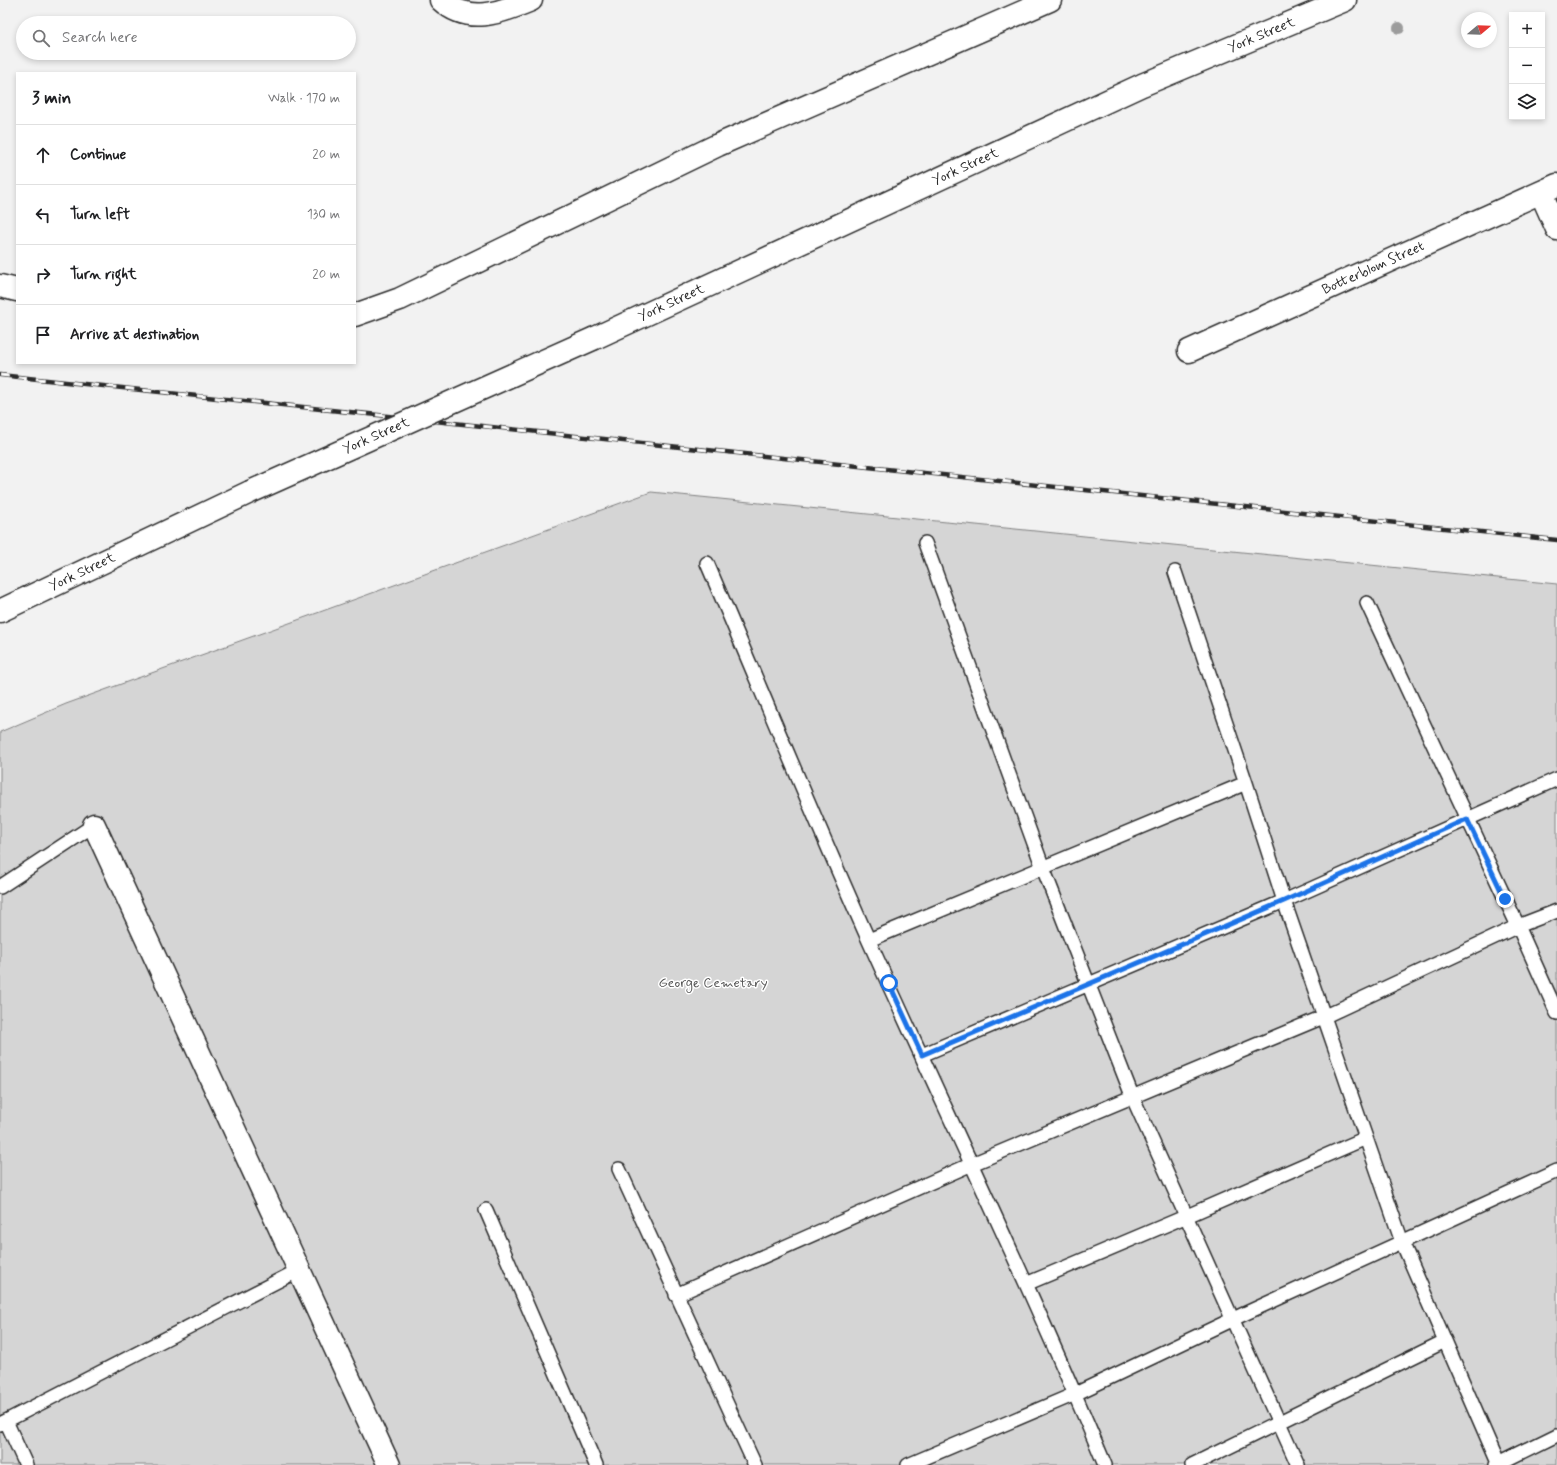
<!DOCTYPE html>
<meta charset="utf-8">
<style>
body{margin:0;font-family:Mynerve,sans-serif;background:#f6f6f6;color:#202124}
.controls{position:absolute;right:12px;top:12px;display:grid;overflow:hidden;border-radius:0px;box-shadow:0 2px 6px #0003}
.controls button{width:36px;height:36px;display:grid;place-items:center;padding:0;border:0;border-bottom:1px solid #e0e0e0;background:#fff;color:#202124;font:20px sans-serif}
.compass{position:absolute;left:1461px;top:12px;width:36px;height:36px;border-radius:50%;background:#fff;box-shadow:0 2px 6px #0003;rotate:71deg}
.stop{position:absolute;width:12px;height:12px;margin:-9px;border:3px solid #1a73e8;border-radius:50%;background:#fff}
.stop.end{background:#1a73e8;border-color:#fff;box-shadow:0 1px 4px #0008}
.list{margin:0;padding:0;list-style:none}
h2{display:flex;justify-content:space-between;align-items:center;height:52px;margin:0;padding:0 16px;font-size:17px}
h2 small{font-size:13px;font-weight:400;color:#757577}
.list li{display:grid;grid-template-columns:26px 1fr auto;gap:12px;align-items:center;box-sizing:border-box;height:60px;padding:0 16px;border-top:1px solid #e0e0e0}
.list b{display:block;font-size:15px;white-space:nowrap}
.list em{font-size:13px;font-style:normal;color:#757577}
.icon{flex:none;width:22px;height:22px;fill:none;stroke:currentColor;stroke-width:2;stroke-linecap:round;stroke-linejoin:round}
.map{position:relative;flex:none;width:1557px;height:1465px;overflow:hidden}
.search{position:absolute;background:#fff;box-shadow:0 2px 6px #0003;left:16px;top:16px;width:340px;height:44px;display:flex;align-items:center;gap:10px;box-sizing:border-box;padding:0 14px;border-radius:22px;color:#757577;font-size:15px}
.panel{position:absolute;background:#fff;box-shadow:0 2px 6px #0003;left:16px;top:72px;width:340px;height:292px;border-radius:0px}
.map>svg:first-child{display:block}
.green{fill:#d5d5d5;stroke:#808080}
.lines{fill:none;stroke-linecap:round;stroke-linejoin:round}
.lane-casing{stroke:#2b2b2b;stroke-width:16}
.street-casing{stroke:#2b2b2b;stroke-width:25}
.secondary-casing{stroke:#2b2b2b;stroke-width:25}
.lane{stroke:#fff;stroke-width:13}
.street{stroke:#fff;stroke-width:22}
.secondary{stroke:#fff;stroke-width:22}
.rail-casing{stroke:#2b2b2b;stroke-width:4.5}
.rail{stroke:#fff;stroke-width:3;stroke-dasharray:9;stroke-linecap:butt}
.secondary-bridge-casing{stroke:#2b2b2b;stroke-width:25;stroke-linecap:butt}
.secondary-bridge{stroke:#fff;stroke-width:22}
.tree{fill:#9c9c9c}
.route{stroke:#1a73e8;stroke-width:5}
.labels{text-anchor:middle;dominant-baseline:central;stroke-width:3;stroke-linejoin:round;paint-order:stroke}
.street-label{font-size:14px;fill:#2b2b2b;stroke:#fff}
.park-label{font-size:14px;fill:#565656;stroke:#fff}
</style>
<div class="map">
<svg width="1557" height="1465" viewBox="0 0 1557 1465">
<rect width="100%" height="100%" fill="#f2f2f2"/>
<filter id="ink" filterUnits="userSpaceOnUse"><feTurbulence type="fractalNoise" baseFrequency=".025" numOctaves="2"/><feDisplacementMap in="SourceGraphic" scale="8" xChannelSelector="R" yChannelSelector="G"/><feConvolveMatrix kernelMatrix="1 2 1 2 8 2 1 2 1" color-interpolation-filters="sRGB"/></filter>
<g filter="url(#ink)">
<!-- green -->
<path class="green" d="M 651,492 L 1557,584 L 1557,1465 L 0,1465 L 0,732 L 66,704 Z"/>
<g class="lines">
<!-- lane casing -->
<g class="lane-casing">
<path id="lane" d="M 925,543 L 1043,868 L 1133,1098 L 1298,1465
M 707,563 C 761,689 813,816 869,941 C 948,1116 1031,1288 1105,1465
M 1175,572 L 1246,783 L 1284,901 L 1402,1242 L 1499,1465
M 1367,603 L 1518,926 L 1557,1013
M 0,887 L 94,825
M 869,940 L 1246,783
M 922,1055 L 1284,901 L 1557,779
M 619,1169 L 755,1465
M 486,1210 L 596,1465
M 1026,1284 L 1187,1216 L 1366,1138
M 676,1295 L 972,1164 L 1323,1017 L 1518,926 L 1557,911
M 6,1421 L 299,1270
M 0,1424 L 6,1421 L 26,1465
M 908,1465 L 1075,1394 L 1233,1319 L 1557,1171
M 1192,1465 L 1445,1341
M 1496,1465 L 1557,1435"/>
</g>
<!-- street casing -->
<g class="street-casing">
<g id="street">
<path d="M 441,0 C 468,25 500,13 531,0"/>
<path d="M 1541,193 L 1557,229"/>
<path d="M 0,286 L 17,290"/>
<path d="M 355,315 L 400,299 L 718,145 L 1050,0"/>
<path id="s1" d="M 1189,351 L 1557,185"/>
<path d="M 94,825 L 389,1465"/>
</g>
</g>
<!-- secondary casing -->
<g class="secondary-casing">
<g id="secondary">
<path id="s2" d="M 595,338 L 1142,85 L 1345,0"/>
<path id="s3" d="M 0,611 L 250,492"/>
</g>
</g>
<!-- lane -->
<use href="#lane" class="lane"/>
<!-- street -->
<use href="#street" class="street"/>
<!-- secondary -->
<use href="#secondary" class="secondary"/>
<!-- rail casing -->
<g class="rail-casing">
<path id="rail" d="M 0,375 L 1557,540"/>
</g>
<!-- rail -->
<use href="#rail" class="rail"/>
<!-- secondary-bridge casing -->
<g class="secondary-bridge-casing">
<g id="secondary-bridge">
<path id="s4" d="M 250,492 L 595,338"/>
</g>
</g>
<!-- secondary-bridge -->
<use href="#secondary-bridge" class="secondary-bridge"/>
</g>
<!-- trees -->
<circle class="tree" cx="1399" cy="28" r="6"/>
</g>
<g class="lines" filter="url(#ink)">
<!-- route -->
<path class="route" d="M 889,983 L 922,1055 L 1284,901 L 1467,819 L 1505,899"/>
</g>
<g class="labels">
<!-- street labels -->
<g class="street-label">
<text stroke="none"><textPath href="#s2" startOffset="732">York Street</textPath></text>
<text stroke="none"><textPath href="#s2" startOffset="408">York Street</textPath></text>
<text stroke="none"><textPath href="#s1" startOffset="202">Botterblom Street</textPath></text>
<text stroke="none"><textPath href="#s2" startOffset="84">York Street</textPath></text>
<text stroke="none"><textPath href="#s4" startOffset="138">York Street</textPath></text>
<text stroke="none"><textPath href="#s3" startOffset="91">York Street</textPath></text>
</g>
<!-- park labels -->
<g class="park-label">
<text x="713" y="983">George Cemetary</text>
</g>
</g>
</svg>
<div class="controls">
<button>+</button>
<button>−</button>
<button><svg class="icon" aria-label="layers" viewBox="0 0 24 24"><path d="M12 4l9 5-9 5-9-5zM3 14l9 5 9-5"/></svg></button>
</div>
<svg class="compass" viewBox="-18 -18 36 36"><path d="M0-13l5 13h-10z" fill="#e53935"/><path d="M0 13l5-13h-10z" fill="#757577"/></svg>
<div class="stop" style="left:889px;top:983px"></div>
<div class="stop end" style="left:1505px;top:899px"></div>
<div class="search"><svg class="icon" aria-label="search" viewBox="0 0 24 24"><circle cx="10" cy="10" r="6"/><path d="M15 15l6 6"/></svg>Search here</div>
<section class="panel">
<h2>3 min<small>Walk · 170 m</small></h2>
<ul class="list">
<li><svg class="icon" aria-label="ahead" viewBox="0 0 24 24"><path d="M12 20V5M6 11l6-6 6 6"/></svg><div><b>Continue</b></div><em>20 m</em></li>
<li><svg class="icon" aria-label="left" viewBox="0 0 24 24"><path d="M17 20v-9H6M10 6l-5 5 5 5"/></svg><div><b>Turn left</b></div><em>130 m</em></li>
<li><svg class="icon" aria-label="right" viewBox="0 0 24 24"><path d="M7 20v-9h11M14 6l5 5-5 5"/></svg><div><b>Turn right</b></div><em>20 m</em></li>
<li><svg class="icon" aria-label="arrive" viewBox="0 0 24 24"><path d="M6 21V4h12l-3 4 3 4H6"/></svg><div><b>Arrive at destination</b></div></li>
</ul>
</section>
</div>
